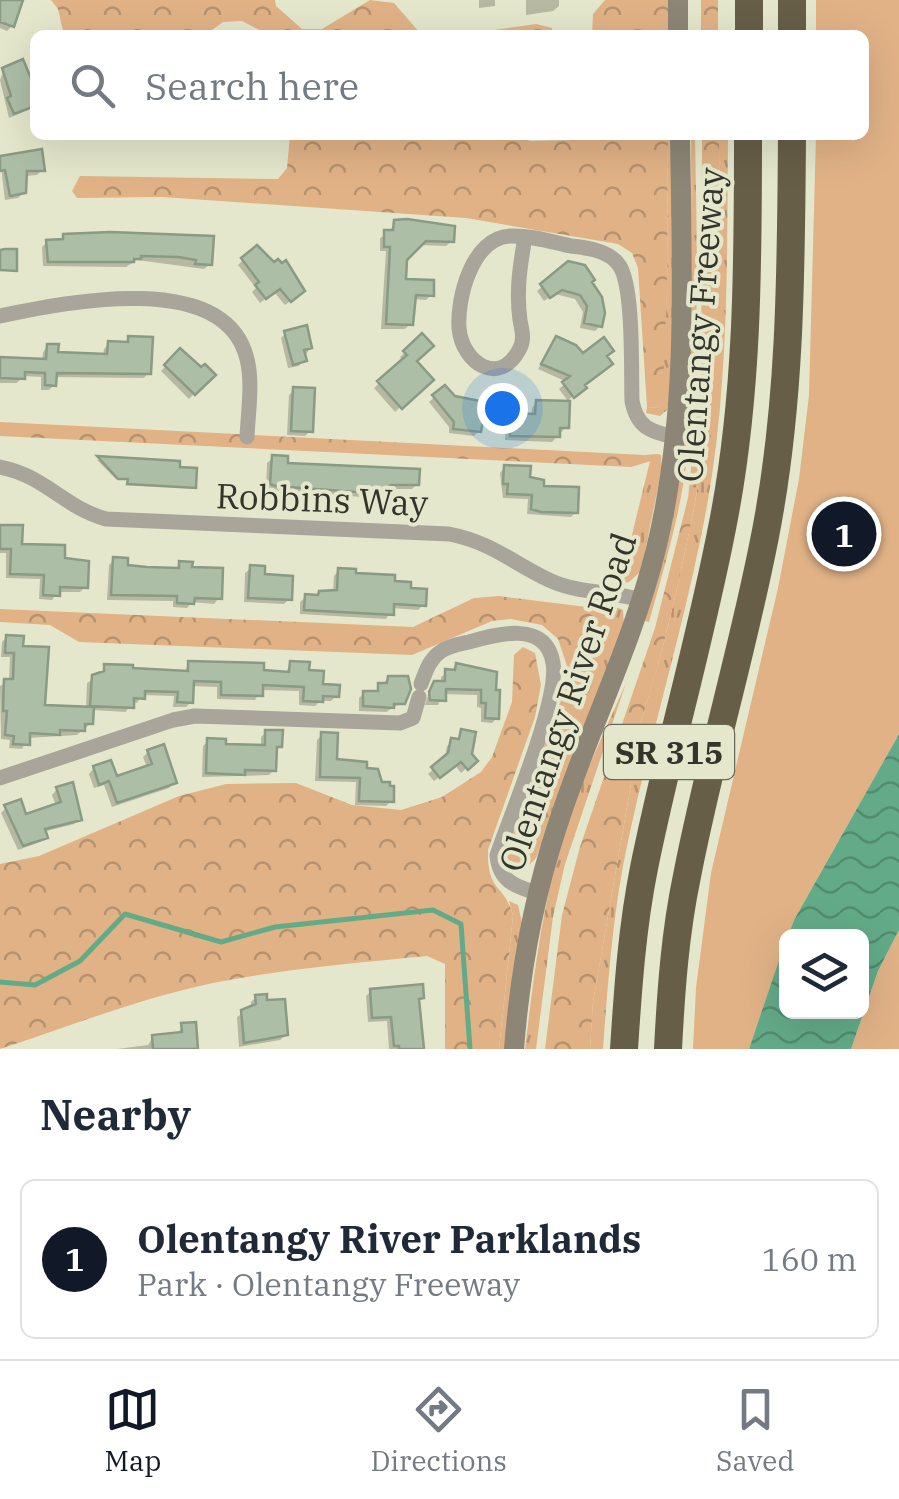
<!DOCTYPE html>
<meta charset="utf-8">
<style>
body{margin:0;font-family:"IBM Plex Serif",serif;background:#f6f6f7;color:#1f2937}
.controls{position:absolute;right:30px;bottom:30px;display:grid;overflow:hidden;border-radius:15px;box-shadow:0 10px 40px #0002}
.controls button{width:90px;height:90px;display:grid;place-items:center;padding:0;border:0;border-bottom:2px solid #e0e1e3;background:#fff;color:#1f2937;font:50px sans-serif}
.you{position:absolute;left:502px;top:408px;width:35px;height:35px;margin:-25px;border:8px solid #fff;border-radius:50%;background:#1a73e8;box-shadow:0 0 0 15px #1a73e833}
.badge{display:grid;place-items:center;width:65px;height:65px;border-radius:50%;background:#111827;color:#fff;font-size:32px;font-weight:700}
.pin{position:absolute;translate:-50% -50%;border:5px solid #fff;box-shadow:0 2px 10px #0006}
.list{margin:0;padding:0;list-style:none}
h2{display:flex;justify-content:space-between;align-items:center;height:130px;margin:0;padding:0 40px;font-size:42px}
h2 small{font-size:32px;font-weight:400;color:#747a83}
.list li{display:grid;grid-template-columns:65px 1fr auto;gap:30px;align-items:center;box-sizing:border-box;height:160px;margin:0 20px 20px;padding:0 20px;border:2px solid #e0e1e3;border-radius:15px}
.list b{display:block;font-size:38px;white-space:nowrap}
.list p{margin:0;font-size:32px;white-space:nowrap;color:#747a83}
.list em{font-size:32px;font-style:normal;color:#747a83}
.icon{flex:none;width:55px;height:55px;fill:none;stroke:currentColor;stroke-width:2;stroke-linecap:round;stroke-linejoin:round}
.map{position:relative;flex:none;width:899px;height:1049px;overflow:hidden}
.search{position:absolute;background:#fff;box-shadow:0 10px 40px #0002;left:30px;right:30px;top:30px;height:110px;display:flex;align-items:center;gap:25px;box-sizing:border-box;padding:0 35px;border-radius:15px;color:#747a83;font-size:38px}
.sheet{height:310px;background:#fff}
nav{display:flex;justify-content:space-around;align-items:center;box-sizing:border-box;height:140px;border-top:2px solid #e0e1e3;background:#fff;font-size:28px;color:#747a83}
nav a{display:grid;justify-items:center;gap:5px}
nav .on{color:#111827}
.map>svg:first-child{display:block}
.grass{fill:url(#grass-tufts)}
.forest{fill:url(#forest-crowns)}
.park{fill:#e1b286}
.water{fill:url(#water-waves)}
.shadow{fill:#0003}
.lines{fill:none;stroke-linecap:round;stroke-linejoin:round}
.stream{stroke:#63ab88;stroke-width:5}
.building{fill:#adbea7;stroke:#8a9a84;stroke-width:2.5}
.street{stroke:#aaa59a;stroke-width:15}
.secondary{stroke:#8d8676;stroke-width:20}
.highway{stroke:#675e47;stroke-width:28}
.labels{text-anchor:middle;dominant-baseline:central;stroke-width:8;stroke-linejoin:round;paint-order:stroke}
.shield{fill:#e4e7cb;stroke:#686a5a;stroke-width:2.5}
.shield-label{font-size:32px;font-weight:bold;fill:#33342a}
.street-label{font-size:35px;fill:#33342a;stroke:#e4e7cb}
</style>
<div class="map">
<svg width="899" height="1049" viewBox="0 0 899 1049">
<defs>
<pattern id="grass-tufts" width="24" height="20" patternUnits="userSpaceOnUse" patternTransform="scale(2.5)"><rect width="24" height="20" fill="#e1b286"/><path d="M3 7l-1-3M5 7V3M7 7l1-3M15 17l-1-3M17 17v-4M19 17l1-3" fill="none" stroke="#b7926e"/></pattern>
<pattern id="forest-crowns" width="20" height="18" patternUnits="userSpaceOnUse" patternTransform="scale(2.5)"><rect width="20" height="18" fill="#e1b286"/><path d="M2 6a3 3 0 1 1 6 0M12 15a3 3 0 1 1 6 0" fill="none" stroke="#b7926e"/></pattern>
<pattern id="water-waves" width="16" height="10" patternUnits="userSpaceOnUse" patternTransform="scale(2.5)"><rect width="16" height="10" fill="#63ab88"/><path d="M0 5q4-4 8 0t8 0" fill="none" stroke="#528c6f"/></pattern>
</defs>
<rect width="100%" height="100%" fill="#e4e7cb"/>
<!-- grass -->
<path class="grass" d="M 668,135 L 676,135 L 671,384 L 667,410 L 660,416 L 646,413 L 647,407 L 659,408 L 667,294 Z
M 691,135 L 695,135 C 697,249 701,367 684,480 C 676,528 662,576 649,622 L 645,621 L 692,315 Z
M 719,135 L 728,135 C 727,259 729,384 707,506 C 686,620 651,732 627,846 C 613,912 608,981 603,1049 L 590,1049 L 593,1002 L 631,784 C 633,733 650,698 662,650 C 673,608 682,566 691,523 C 717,396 720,265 719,135 Z
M 658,454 L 661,455 L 662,468 L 641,571 L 629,582 L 620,584 L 650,461 L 644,455 Z
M 614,606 L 623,610 L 624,625 L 536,858 L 529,865 L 515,868 L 508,865 L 505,855 L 570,675 L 578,685 Z
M 626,683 L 565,864 L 553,917 L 536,1049 L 525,1049 C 533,982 541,915 559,850 C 575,792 602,738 626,683 Z
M 509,901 L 518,905 L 523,927 L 507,1049 L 499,1049 L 513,916 Z"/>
<!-- forest -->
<path class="forest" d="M 51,0 L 275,0 L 276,6 L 302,29 L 322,29 L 370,0 L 394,3 L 420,33 L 426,35 L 269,35 L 242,21 L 223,22 L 205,35 L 64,35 L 58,9 Z
M 605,0 L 669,0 L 668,35 L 592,35 L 593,14 Z
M 701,0 L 718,0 L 718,35 L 701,35 Z
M 536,24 L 552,28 L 552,35 L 459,35 Z
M 290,135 L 527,135 L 529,141 L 572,140 L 588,135 L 668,135 L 667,294 L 663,390 L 659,408 L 647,407 L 638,268 L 632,253 L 618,244 L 466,218 L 162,197 L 77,198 L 72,191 L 80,176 L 278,179 L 287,168 Z
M 702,135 L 719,135 C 720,265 717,396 691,523 C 682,566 673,608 662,650 C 650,699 633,732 631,784 L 593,1002 L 590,1049 L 545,1049 L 562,915 L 580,847 L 655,628 L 688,498 L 701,372 Z
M 0,422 L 644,455 L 651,461 L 631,467 L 0,436 Z
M 499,596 L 595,608 L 611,616 L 590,677 L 578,685 L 570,675 L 558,639 L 542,625 L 511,619 L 492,621 L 412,655 L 79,642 L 50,625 L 0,622 L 0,609 L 413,627 L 474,598 Z
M 523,647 L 535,653 L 541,685 L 535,717 L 488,850 C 487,894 505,883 513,916 L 499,1049 L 445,1049 L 445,964 L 427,956 C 356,963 284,969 213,983 C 141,998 70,1026 0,1049 L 0,864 L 39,856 L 179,796 L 226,784 L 296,783 L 352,805 L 401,810 L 442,797 L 481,772 L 492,757 L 512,702 L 514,655 Z"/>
<!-- park -->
<path class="park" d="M 816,0 L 899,0 L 899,734 L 794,920 L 749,1049 L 693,1049 L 696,988 L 711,873 L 778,588 L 799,479 L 809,395 L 816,135 L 864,135 L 864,35 L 816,35 Z
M 899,930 L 899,1049 L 851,1049 L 878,971 Z"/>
<!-- water -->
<path class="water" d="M 899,734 L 899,930 L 878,971 L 851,1049 L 749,1049 L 786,940 L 786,1012 L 862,1012 L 862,936 L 788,936 L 794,920 Z"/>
<!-- shadow -->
<path class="shadow" d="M 0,0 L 11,0 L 12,26 L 7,31 L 0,28 Z
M 479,0 L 495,0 L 495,6 L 479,8 Z
M 526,0 L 559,0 L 559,6 L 553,11 L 526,15 Z
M 4,70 L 35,94 L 33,108 L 9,118 L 0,80 Z
M 0,159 L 42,170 L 37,175 L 25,176 L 24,192 L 18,198 L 5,200 Z
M 395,222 L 452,241 L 446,246 L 419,245 L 405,259 L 404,282 L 431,295 L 426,300 L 413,299 L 410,324 L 405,329 L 381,329 L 386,251 L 380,251 L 380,238 L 389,233 Z
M 110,234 L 210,264 L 204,269 L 137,260 L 126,267 L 43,266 L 42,247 L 47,242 L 59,241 L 64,237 Z
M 243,260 L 297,296 L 285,305 L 274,292 L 260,303 L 252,292 L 256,288 L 238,265 Z
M 569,264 L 600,326 L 595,331 L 580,328 L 583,312 L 575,299 L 555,294 L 544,301 L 537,291 Z
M 286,333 L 310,348 L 299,366 L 288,368 L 281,338 Z
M 422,337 L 414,362 L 431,380 L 395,412 L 374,388 L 403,361 L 400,357 Z
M 129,338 L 149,372 L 144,378 L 54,377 L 54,385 L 49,390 L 41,390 L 41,377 L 23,376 L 17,383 L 0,383 L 0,358 L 42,361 L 43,352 L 48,346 L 56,354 L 103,356 L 104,349 L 109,344 L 123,344 Z
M 556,338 L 582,386 L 568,401 L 559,389 L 567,382 L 538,369 Z
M 180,352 L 201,371 L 212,375 L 189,399 L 161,371 Z
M 445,388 L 480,422 L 479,431 L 474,436 L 449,433 L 449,427 L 429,402 Z
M 294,390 L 310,431 L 305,436 L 287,435 L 289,395 Z
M 537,402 L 566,427 L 552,442 L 505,440 L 506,421 L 511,416 L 531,417 L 532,408 Z
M 273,458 L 285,465 L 417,484 L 412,489 L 384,489 L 362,497 L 269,490 L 266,489 L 267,463 Z
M 97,460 L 177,463 L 177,469 L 193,487 L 127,485 L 127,480 L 116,479 Z
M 505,467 L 528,479 L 576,512 L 571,517 L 527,514 L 528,499 L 503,498 L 500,473 Z
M 0,527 L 20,546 L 62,560 L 85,587 L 80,592 L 58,592 L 52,600 L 39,599 L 40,579 L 6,578 L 6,553 L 0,553 Z
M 114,560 L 125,567 L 173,570 L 180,564 L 219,598 L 214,604 L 192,602 L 187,608 L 173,607 L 173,601 L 107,600 L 109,565 Z
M 251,568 L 262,577 L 289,599 L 284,604 L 244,602 L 245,573 Z
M 339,570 L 392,584 L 408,591 L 423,605 L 418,610 L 392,608 L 386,619 L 300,614 L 300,602 L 306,597 L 333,592 L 334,576 Z
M 7,637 L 21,648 L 43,708 L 86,709 L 87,683 L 100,675 L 105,666 L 131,671 L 184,673 L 189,663 L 285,674 L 291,663 L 336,696 L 331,701 L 320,701 L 315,706 L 299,705 L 299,691 L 261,690 L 255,700 L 217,699 L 217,687 L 192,686 L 191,702 L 186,707 L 173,707 L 174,696 L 142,695 L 137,703 L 131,702 L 126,712 L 92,710 L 91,723 L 77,735 L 28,738 L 22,749 L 9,748 L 10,740 L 1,739 L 0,686 L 9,681 L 10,657 L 1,657 L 2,642 Z
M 456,666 L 494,674 L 497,718 L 492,723 L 481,722 L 481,708 L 477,707 L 477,695 L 443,694 L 438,705 L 425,705 L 430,689 L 435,684 L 441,684 L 441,677 Z
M 388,678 L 403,702 L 386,712 L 359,711 L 359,698 L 364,693 L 374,693 Z
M 266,732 L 280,746 L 275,751 L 274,770 L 269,775 L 202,777 L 203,746 L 208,741 L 224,746 L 261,747 L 261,737 Z
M 462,732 L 475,761 L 461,773 L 455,765 L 434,781 L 428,774 L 444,760 L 447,746 L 456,741 Z
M 322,735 L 335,761 L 365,771 L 391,801 L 386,806 L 355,805 L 356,782 L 315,781 L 317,740 Z
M 148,752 L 174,782 L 169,788 L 112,807 L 104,785 L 94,788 L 89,774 L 94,768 L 115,779 L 147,768 L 143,757 Z
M 57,789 L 79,819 L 74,824 L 43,832 L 45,837 L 40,842 L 18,850 L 1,813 L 6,808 L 25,817 L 56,806 L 52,795 Z
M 371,991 L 422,997 L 417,1002 L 421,1049 L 389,1049 L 387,1021 L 368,1022 L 366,996 Z
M 256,997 L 286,1034 L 280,1040 L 239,1047 L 237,1017 L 251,1008 L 251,1002 Z
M 182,1026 L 196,1049 L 117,1049 L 148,1045 L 153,1037 L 177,1035 Z"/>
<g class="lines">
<!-- stream -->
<path class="stream" d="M 0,982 L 35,985 L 80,961 L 125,914 L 221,942 L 275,927 L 433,910 L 461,924 L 470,1049"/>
</g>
<!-- building -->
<path class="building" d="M 0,0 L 23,0 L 14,27 L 0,22 Z
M 23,59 L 35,88 L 35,106 L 14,114 L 7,98 L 11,96 L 2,68 Z
M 42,149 L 45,171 L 27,171 L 26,193 L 10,196 L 5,170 L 0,171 L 0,156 Z
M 407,219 L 455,226 L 454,242 L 426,241 L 407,260 L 406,279 L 434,280 L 434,296 L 416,295 L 413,325 L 386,324 L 390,247 L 384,247 L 384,230 L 393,230 L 394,220 Z
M 110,232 L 214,236 L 212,265 L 195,264 L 196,260 L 178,257 L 141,256 L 141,259 L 134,259 L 134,262 L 48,262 L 46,240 L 63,239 L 63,234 Z
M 257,245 L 274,262 L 278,259 L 282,263 L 286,260 L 305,291 L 291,302 L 280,289 L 266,299 L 255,285 L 259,282 L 241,258 Z
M 5,249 L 17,249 L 17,271 L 0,270 L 0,250 Z
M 568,261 L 585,265 L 595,280 L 592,282 L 602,297 L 605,313 L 602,327 L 584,323 L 587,306 L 580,295 L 562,290 L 550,298 L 540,284 Z
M 307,325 L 312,348 L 304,350 L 307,361 L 293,365 L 284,331 Z
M 422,333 L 434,346 L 417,361 L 434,380 L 402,409 L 377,381 L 407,355 L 403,351 Z
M 128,336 L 153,337 L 151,374 L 57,373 L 56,386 L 45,385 L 45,373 L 25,372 L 25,379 L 0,378 L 0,357 L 46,359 L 47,344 L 59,344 L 58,352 L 107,354 L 108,341 L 128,342 Z
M 556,336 L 576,345 L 583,353 L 604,337 L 614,351 L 607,356 L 613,364 L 585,385 L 587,388 L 574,398 L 562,382 L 570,376 L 541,364 Z
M 180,348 L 201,367 L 205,364 L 216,375 L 195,395 L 164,365 Z
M 445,385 L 455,396 L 485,402 L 484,410 L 489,417 L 483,421 L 481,432 L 453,429 L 454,422 L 432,395 Z
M 293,387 L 315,388 L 313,432 L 291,431 Z
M 536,400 L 570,401 L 569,428 L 560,428 L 560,437 L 510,436 L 510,413 L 535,414 Z
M 272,455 L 288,456 L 288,463 L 420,469 L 419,485 L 391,485 L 386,489 L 369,489 L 369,493 L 275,486 L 270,484 Z
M 97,456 L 180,461 L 180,467 L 197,468 L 196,488 L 127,484 L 128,479 L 118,479 Z
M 504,465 L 531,466 L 530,477 L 544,480 L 544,486 L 579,487 L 578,513 L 541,512 L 531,509 L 532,495 L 507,494 L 508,484 L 503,484 Z
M 0,525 L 23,525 L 22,544 L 65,545 L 65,558 L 89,561 L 88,588 L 60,587 L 60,596 L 43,595 L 44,575 L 10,574 L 11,549 L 0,549 Z
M 113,557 L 128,558 L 128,565 L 147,567 L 179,568 L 179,561 L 193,562 L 192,567 L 223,568 L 222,599 L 195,598 L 194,604 L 177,603 L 177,596 L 111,595 Z
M 250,565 L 265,566 L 265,574 L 293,576 L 292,600 L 248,598 Z
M 338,568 L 356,569 L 356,573 L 395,575 L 395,581 L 411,582 L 411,588 L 427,589 L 426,606 L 394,604 L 394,615 L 304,610 L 305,594 L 318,595 L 319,591 L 337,590 Z
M 6,635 L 24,636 L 23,646 L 49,647 L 45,705 L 94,707 L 93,724 L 85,724 L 85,731 L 60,730 L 60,735 L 30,733 L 30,745 L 13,744 L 14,736 L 5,735 L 7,711 L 3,711 L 4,679 L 13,679 L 14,653 L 5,653 Z
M 188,661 L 264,663 L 264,670 L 289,672 L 290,661 L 310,662 L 309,670 L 324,671 L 323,684 L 340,685 L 339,697 L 323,696 L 323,702 L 303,701 L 304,687 L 263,685 L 263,696 L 221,695 L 221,682 L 194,681 L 193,703 L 177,702 L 178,692 L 145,691 L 145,699 L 134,698 L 134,708 L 90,706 L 92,675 L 104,671 L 104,664 L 133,665 L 133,668 L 188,671 Z
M 456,663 L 497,672 L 496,690 L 500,690 L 499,719 L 485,718 L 486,703 L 481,703 L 481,690 L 446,689 L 446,701 L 430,700 L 429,692 L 434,681 L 445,681 L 445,669 L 455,670 Z
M 388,676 L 408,676 L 411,689 L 405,704 L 394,704 L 394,708 L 363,706 L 363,691 L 378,691 L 378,683 L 387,683 Z
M 461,729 L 476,732 L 472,754 L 478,761 L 468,770 L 461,762 L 440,778 L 431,767 L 448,753 L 451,738 L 459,739 Z
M 265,730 L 283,730 L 282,747 L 277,747 L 276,771 L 245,770 L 245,775 L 206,773 L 207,738 L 226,739 L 226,744 L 265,745 Z
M 321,732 L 338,733 L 337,759 L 367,762 L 367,768 L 378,769 L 382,782 L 390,782 L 390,786 L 394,786 L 394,802 L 359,801 L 360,778 L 320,777 Z
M 164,744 L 177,783 L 117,803 L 109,781 L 99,785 L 93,766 L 111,760 L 117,776 L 152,764 L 147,750 Z
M 73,782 L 82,820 L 45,829 L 48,838 L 23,846 L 4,805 L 21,799 L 26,814 L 61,802 L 56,787 Z
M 423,984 L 424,998 L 419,999 L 424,1049 L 399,1049 L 399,1046 L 394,1046 L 391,1017 L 372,1018 L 370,989 Z
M 267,994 L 267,1000 L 285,999 L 288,1035 L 244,1043 L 241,1010 L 256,1004 L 255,995 Z
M 196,1022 L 198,1049 L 153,1049 L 152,1035 L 182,1032 L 181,1023 Z"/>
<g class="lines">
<!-- street -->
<path class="street" d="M 525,237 C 520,266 516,291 520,320 C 522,331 525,340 519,350 C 499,387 462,363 459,328 C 457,298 472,238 510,236 C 530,235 552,242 571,246 C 587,248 609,250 619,265 C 634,285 631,372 632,401 C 637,427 650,432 675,437
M 0,316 C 63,303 225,268 247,359 C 253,383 248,413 247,437
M 0,467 C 46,476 63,507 106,519 L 449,534 C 491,542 513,563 549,580 C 579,594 611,591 642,600
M 421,684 C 426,671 429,660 440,652 C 448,646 460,644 469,642 C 497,634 546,620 553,663 C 560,698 510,817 497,855 C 499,881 514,886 537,893
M 0,778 L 173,720 L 195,716 L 400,723 L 413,718 L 419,697"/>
<!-- secondary -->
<path class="secondary" d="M 678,0 L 678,35
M 514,1049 C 520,973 533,899 557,827 C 587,733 632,646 656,549 C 689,414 682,273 680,135"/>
<!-- highway -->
<path class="highway" d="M 749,35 L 749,0
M 792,35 L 792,0
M 624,1049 C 628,988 632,928 644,868 C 667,754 700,642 722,528 C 748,399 748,266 748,135
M 668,1049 C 671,991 675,933 687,876 C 709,762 743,650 765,536 C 791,404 791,269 792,135"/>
</g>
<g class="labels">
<!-- shield labels -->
<rect class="shield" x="604" y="725" width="130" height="54" rx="8"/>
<g class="shield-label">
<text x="669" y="752">SR 315</text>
</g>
<!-- street labels -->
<g class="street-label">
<text transform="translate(700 325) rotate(-86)">Olentangy Freeway</text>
<text transform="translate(322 499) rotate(2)">Robbins Way</text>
<text transform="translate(567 702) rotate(-71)">Olentangy River Road</text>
</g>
</g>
</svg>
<div class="controls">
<button><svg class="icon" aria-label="layers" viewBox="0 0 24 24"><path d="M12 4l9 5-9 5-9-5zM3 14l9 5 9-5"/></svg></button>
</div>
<div class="you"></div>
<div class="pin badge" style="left:844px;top:534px">1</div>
<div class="search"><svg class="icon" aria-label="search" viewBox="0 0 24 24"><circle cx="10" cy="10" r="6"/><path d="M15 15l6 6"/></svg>Search here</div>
</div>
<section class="sheet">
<h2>Nearby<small></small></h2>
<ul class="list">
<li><span class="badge">1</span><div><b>Olentangy River Parklands</b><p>Park · Olentangy Freeway</p></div><em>160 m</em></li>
</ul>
</section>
<nav>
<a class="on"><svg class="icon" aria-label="map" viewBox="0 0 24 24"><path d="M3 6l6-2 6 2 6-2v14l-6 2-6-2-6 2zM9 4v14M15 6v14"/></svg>Map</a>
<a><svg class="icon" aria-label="directions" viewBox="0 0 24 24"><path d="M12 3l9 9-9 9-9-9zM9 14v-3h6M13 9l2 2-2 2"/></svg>Directions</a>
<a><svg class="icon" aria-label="saved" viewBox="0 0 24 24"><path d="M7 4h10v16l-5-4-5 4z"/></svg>Saved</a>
</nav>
